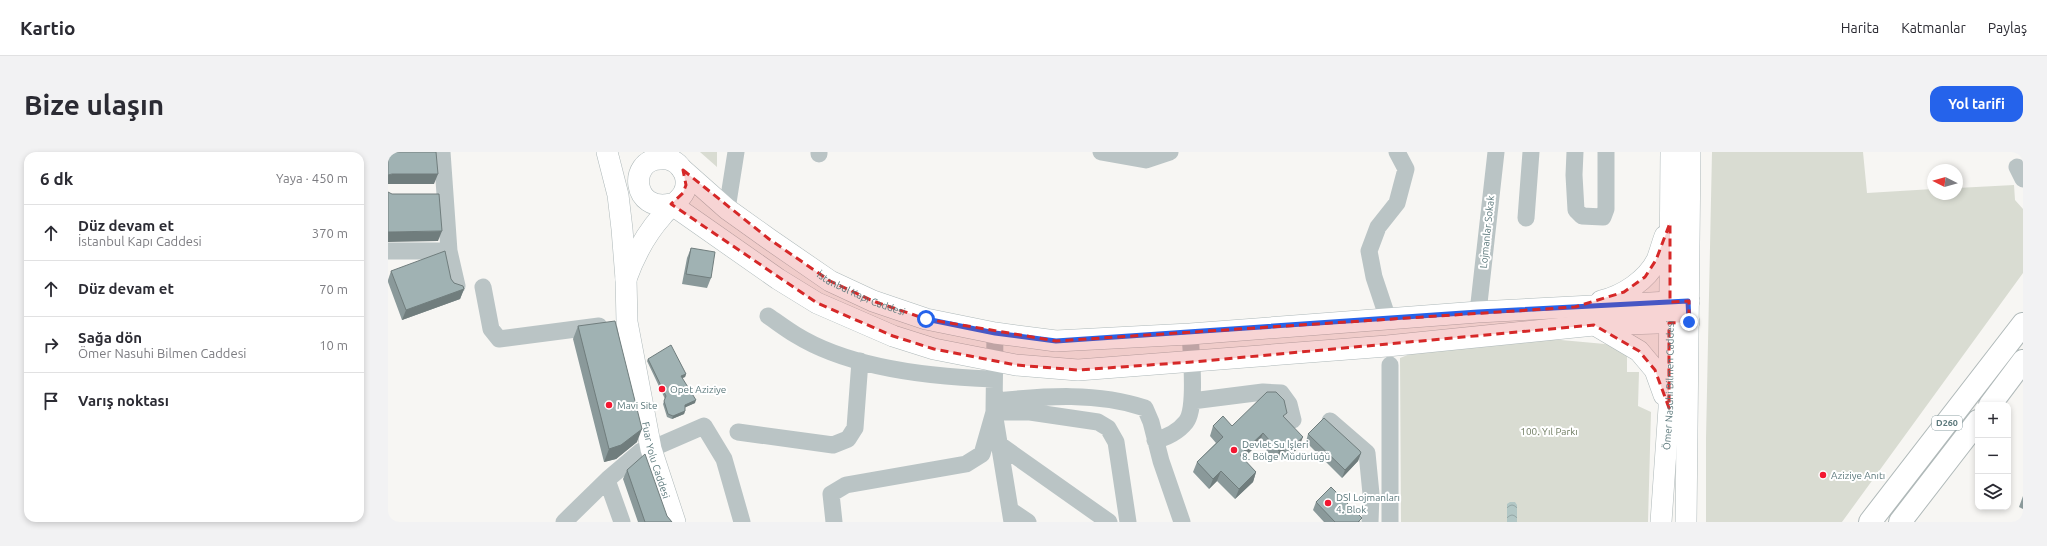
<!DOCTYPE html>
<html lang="tr">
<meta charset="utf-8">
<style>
body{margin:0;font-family:Ubuntu,sans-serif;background:#f2f2f3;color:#2b2b33}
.controls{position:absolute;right:12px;bottom:12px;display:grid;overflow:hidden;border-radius:8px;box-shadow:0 2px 6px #0003}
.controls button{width:36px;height:36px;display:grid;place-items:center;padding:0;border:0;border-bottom:1px solid #e1e1e2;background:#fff;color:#2b2b33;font:20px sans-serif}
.compass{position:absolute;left:1539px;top:12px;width:36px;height:36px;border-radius:50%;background:#fff;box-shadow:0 2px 6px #0003;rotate:276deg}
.stop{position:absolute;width:12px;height:12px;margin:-9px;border:3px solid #2563eb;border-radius:50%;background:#fff}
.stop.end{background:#2563eb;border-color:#fff;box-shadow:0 1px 4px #0008}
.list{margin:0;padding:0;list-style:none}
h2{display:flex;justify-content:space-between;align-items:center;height:52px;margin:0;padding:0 16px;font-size:17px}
h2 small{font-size:13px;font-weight:400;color:#7c7c81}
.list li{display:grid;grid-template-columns:26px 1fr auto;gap:12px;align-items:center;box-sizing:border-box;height:56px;padding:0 16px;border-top:1px solid #e1e1e2}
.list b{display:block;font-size:15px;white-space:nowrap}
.list p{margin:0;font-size:13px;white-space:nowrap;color:#7c7c81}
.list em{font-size:13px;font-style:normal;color:#7c7c81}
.icon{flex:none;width:22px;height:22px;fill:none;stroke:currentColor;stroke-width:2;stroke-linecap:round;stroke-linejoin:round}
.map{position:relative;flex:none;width:1635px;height:370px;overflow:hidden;border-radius:12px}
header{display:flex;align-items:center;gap:24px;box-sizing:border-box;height:56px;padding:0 20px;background:#fff;border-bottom:1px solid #e1e1e2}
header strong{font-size:19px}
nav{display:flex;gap:22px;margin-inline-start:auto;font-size:14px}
.intro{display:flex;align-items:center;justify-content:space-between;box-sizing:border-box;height:96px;padding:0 24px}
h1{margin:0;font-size:28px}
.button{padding:10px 18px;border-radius:12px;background:#2563eb;color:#fff;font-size:14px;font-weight:700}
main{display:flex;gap:24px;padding:0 24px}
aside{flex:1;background:#fff;border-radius:12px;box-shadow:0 2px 6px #0003}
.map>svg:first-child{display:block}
.green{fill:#d9dcd2}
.water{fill:url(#water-waves)}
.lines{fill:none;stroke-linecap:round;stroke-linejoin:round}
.major-casing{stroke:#aeb8b9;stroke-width:22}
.highway-casing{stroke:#b0b9b9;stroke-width:24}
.minor{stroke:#bac4c5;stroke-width:17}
.major{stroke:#fff;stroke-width:21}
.highway{stroke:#fff;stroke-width:22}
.wall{fill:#8a999a}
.shaded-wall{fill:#707d7d}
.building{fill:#a0b2b3;stroke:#707d7d}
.route{stroke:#2563eb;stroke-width:5}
.marked{fill:#d62828;fill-opacity:0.2;stroke:#d62828;stroke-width:3;stroke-dasharray:8 5;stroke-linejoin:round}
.poi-dot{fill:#f31731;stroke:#fff;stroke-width:1.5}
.labels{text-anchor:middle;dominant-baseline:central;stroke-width:4;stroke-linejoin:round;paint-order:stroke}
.shield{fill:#fff;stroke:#8ca0a3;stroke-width:1}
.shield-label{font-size:9px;font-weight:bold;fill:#5b787b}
.street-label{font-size:10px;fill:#5b787b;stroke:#fff}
.poi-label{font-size:10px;fill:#5b787b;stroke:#fff;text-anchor:start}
.park-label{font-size:10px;fill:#6c795e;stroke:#fff}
</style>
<header>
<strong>Kartio</strong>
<nav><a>Harita</a><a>Katmanlar</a><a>Paylaş</a></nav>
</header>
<div class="intro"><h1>Bize ulaşın</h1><a class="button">Yol tarifi</a></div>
<main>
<aside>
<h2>6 dk<small>Yaya · 450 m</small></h2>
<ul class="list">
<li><svg class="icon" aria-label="ahead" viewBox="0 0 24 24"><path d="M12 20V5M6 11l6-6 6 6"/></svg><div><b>Düz devam et</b><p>İstanbul Kapı Caddesi</p></div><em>370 m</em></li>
<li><svg class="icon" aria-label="ahead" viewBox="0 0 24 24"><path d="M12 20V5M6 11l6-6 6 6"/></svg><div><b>Düz devam et</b></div><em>70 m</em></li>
<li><svg class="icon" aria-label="right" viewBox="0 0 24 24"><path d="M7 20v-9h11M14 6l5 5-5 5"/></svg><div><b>Sağa dön</b><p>Ömer Nasuhi Bilmen Caddesi</p></div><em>10 m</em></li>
<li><svg class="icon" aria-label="arrive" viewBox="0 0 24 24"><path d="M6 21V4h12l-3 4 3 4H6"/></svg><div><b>Varış noktası</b></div></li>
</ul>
</aside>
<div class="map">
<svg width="1635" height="370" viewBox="0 0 1635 370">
<defs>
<pattern id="water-waves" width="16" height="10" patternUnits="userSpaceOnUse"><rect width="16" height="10" fill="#b2c7c5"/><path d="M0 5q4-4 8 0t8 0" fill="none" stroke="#94a6a5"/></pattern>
</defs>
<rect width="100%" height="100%" fill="#f7f6f3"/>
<!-- green -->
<path class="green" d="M 312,0 L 329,0 L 329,15 Z
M 1324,0 L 1475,0 L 1479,41 L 1545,37 L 1545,42 L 1569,42 L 1569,36 L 1626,33 L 1627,48 L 1635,57 L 1635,121 L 1454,370 L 1318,370 L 1318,286 Z
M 1162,187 L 1217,192 L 1239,199 L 1239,220 L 1251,220 L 1250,254 L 1263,260 L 1260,370 L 1013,370 L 1012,206 L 1027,200 Z"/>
<!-- water -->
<path class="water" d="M 1122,350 L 1127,350 L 1129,353 L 1129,370 L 1119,370 L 1119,352 Z"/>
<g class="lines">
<!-- major casing -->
<g class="major-casing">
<g id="major">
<path id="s1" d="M 219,0 L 230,43 L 234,77 L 238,127 L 239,170 L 263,297 L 287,370"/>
<path id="s2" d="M 295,18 L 339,57 L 381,87 L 442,129 L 485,149 L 538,167 L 607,181 L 668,189 L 802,182 L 1090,160 L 1301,149"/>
<path d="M 238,127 C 247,102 257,83 274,64 C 280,56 290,50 295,42 C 300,34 299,23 293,16 C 288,9 281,6 272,7 C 240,8 244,61 283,52 L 390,127 L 429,151 L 505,184 L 546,197 L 628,213 L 690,218 L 999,194 L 1206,173 L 1301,170"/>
<path d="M 1213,149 C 1235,144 1259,128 1269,108 C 1272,100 1274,92 1277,84"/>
<path d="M 1207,173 L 1251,199 L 1267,218 L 1276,243"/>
<path id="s3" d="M 1273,370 L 1281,256 L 1283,0"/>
<path d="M 1298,370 L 1302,0"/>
</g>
</g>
<!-- highway casing -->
<g class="highway-casing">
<path id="highway" d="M 1602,253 L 1635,209
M 1482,370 L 1635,172
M 1512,370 L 1590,269"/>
</g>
<!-- minor -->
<path class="minor" d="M 54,0 L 61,99 L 69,134
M 713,0 L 758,8 L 782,0
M 1187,0 L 1186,23 L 1188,58 L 1194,64 L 1215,65 L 1218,57 L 1218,0
M 431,2 L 431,0
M 1629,15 L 1635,27
M 339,57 L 348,0
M 1138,66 L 1143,0
M 0,99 L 61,99
M 95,135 L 103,177 L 111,187 L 211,174
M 1090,160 L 1108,0
M 380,164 C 389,170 398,177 408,183 C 463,217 543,225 606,227
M 1000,167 L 986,125 L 981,99 L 990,75 L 1009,51 L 1018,17 L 1009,0
M 1002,213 L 1002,370
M 607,249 C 657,244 710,240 757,256 L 763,270 L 773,309 L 794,370
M 804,249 L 875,240 L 893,241 L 901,252 L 905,268
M 942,269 L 979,301 L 983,342 L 982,370
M 350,280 L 445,293 L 460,287 L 467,276 L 472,209
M 767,288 C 779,286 791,279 798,270 C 809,256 803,200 802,182
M 612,293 L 721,370
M 219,328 L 234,370
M 622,358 L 640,370
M 176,370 L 220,327 L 253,299 L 263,297 L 316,274 L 336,307 L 354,370
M 446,370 L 443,342 L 458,333 L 578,312 L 594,302 L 606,260 L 607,181
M 624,370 L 606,260 L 642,260 L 710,270 L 720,276 L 728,290 L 740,370"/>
<!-- major -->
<use href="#major" class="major"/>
<!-- highway -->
<use href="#highway" class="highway"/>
</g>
<!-- wall -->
<path class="wall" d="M 303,96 L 323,126 L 319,136 L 294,132 L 299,106 Z
M 3,119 L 63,127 L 66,131 L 76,137 L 72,147 L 14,168 L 0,130 L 0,128 Z
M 190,174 L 249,290 L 228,307 L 216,310 L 185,187 Z
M 260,207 L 298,222 L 297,225 L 294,226 L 307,251 L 297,255 L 297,259 L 296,262 L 284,267 L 279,265 L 275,252 L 277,247 L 259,209 Z
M 897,266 L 911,295 L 899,307 L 895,302 L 888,309 L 871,291 L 855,307 L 868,320 L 865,330 L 847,347 L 829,329 L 821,337 L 805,320 L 809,310 L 828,291 L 822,284 L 825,274 L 844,274 Z
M 920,282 L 973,301 L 970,309 L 954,326 L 918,290 Z
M 239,318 L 279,364 L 284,370 L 250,370 L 235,327 Z
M 1635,344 L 1635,357 L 1631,355 Z
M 928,350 L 973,370 L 936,370 L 925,358 Z"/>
<!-- shaded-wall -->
<path class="shaded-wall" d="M 4,22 L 50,22 L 46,32 L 0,32 L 0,23 Z
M 54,79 L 50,89 L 0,90 L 0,80 Z
M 76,137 L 72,147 L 14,168 L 18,158 Z
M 298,222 L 297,225 L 292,227 L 293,224 Z
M 308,248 L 307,251 L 296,256 L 297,253 Z
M 297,259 L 296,262 L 284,267 L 285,264 Z
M 254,277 L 249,290 L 228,307 L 216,310 L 221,297 Z
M 875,281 L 871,291 L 848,313 L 852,303 Z
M 915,285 L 911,295 L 899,307 L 903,296 Z
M 899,292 L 895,302 L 888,309 L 891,299 Z
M 973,301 L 970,309 L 954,326 L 957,318 Z
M 833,319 L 829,329 L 821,337 L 825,327 Z
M 868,320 L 865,330 L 847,347 L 851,337 Z"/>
<!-- building -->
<path class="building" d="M 0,0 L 48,0 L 50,22 L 4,22 L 0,23 Z
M 0,40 L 4,42 L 51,42 L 54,79 L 0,80 Z
M 303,96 L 327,100 L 323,126 L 298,122 Z
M 57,99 L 63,127 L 66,131 L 75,134 L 76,137 L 18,158 L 3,119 Z
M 227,169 L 254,277 L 233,293 L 221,297 L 190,174 Z
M 283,193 L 298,222 L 293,224 L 308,248 L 297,253 L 297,259 L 285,264 L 280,262 L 276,249 L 278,244 L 260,207 Z
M 879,240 L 888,240 L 896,248 L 899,261 L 895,264 L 915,285 L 903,296 L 899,292 L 891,299 L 875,281 L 852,303 L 868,320 L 851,337 L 833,319 L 825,327 L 809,310 L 835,285 L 825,274 L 835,264 L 844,274 Z
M 936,266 L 972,299 L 973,301 L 957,318 L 920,282 Z
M 257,302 L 279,364 L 284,370 L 257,370 L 239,318 Z
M 943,335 L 974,366 L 970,370 L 947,370 L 928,350 Z"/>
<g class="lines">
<!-- route -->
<path class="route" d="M 538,167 L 607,181 L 668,189 L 1090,160 L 1300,149 L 1301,170"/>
</g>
<!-- marked area -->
<path class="marked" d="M 295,18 L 381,87 L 442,129 L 485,149 L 538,167 L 668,189 L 1187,155 L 1236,140 L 1257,125 L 1268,108 L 1282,71 L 1282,150 L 1301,149 L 1301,170 L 1281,171 L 1281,256 L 1267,218 L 1251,199 L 1206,173 L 804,210 L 690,218 L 628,213 L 546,197 L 505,184 L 429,151 L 283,52 L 295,41 L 298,33 Z"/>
<!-- markers -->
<g class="poi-dot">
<circle cx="274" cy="237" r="4"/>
<circle cx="221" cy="253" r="4"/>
<circle cx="846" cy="298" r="4"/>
<circle cx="1435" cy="323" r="4"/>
<circle cx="940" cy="351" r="4"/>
</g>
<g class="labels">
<!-- shield labels -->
<rect class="shield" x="1544" y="264" width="30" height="14" rx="3"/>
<g class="shield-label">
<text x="1559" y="271">D260</text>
</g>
<!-- street labels -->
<g class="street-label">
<text transform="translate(1099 80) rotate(-84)">Lojmanlar Sokak</text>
<text stroke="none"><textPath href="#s2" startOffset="218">İstanbul Kapı Caddesi</textPath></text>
<text stroke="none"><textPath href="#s3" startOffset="137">Ömer Nasuhi Bilmen Caddesi</textPath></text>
<text stroke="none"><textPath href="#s1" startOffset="313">Fuar Yolu Caddesi</textPath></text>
</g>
<!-- poi labels -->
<g class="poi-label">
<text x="282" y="237">Opet Aziziye</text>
<text x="229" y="253">Mavi Site</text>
<text x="854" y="292">Devlet Su İşleri<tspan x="854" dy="12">8. Bölge Müdürlüğü</tspan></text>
<text x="1443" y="323">Aziziye Anıtı</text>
<text x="948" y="345">DSİ Lojmanları<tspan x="948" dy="12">4. Blok</tspan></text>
</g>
<!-- park labels -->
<g class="park-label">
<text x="1161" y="279">100. Yıl Parkı</text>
</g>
</g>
</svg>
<div class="controls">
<button>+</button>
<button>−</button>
<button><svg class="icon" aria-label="layers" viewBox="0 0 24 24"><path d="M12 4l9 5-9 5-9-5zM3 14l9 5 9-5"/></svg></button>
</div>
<svg class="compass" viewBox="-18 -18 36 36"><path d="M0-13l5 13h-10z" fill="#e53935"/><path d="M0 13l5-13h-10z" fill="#7c7c81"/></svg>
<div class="stop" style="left:538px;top:167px"></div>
<div class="stop end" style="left:1301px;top:170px"></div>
</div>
</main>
